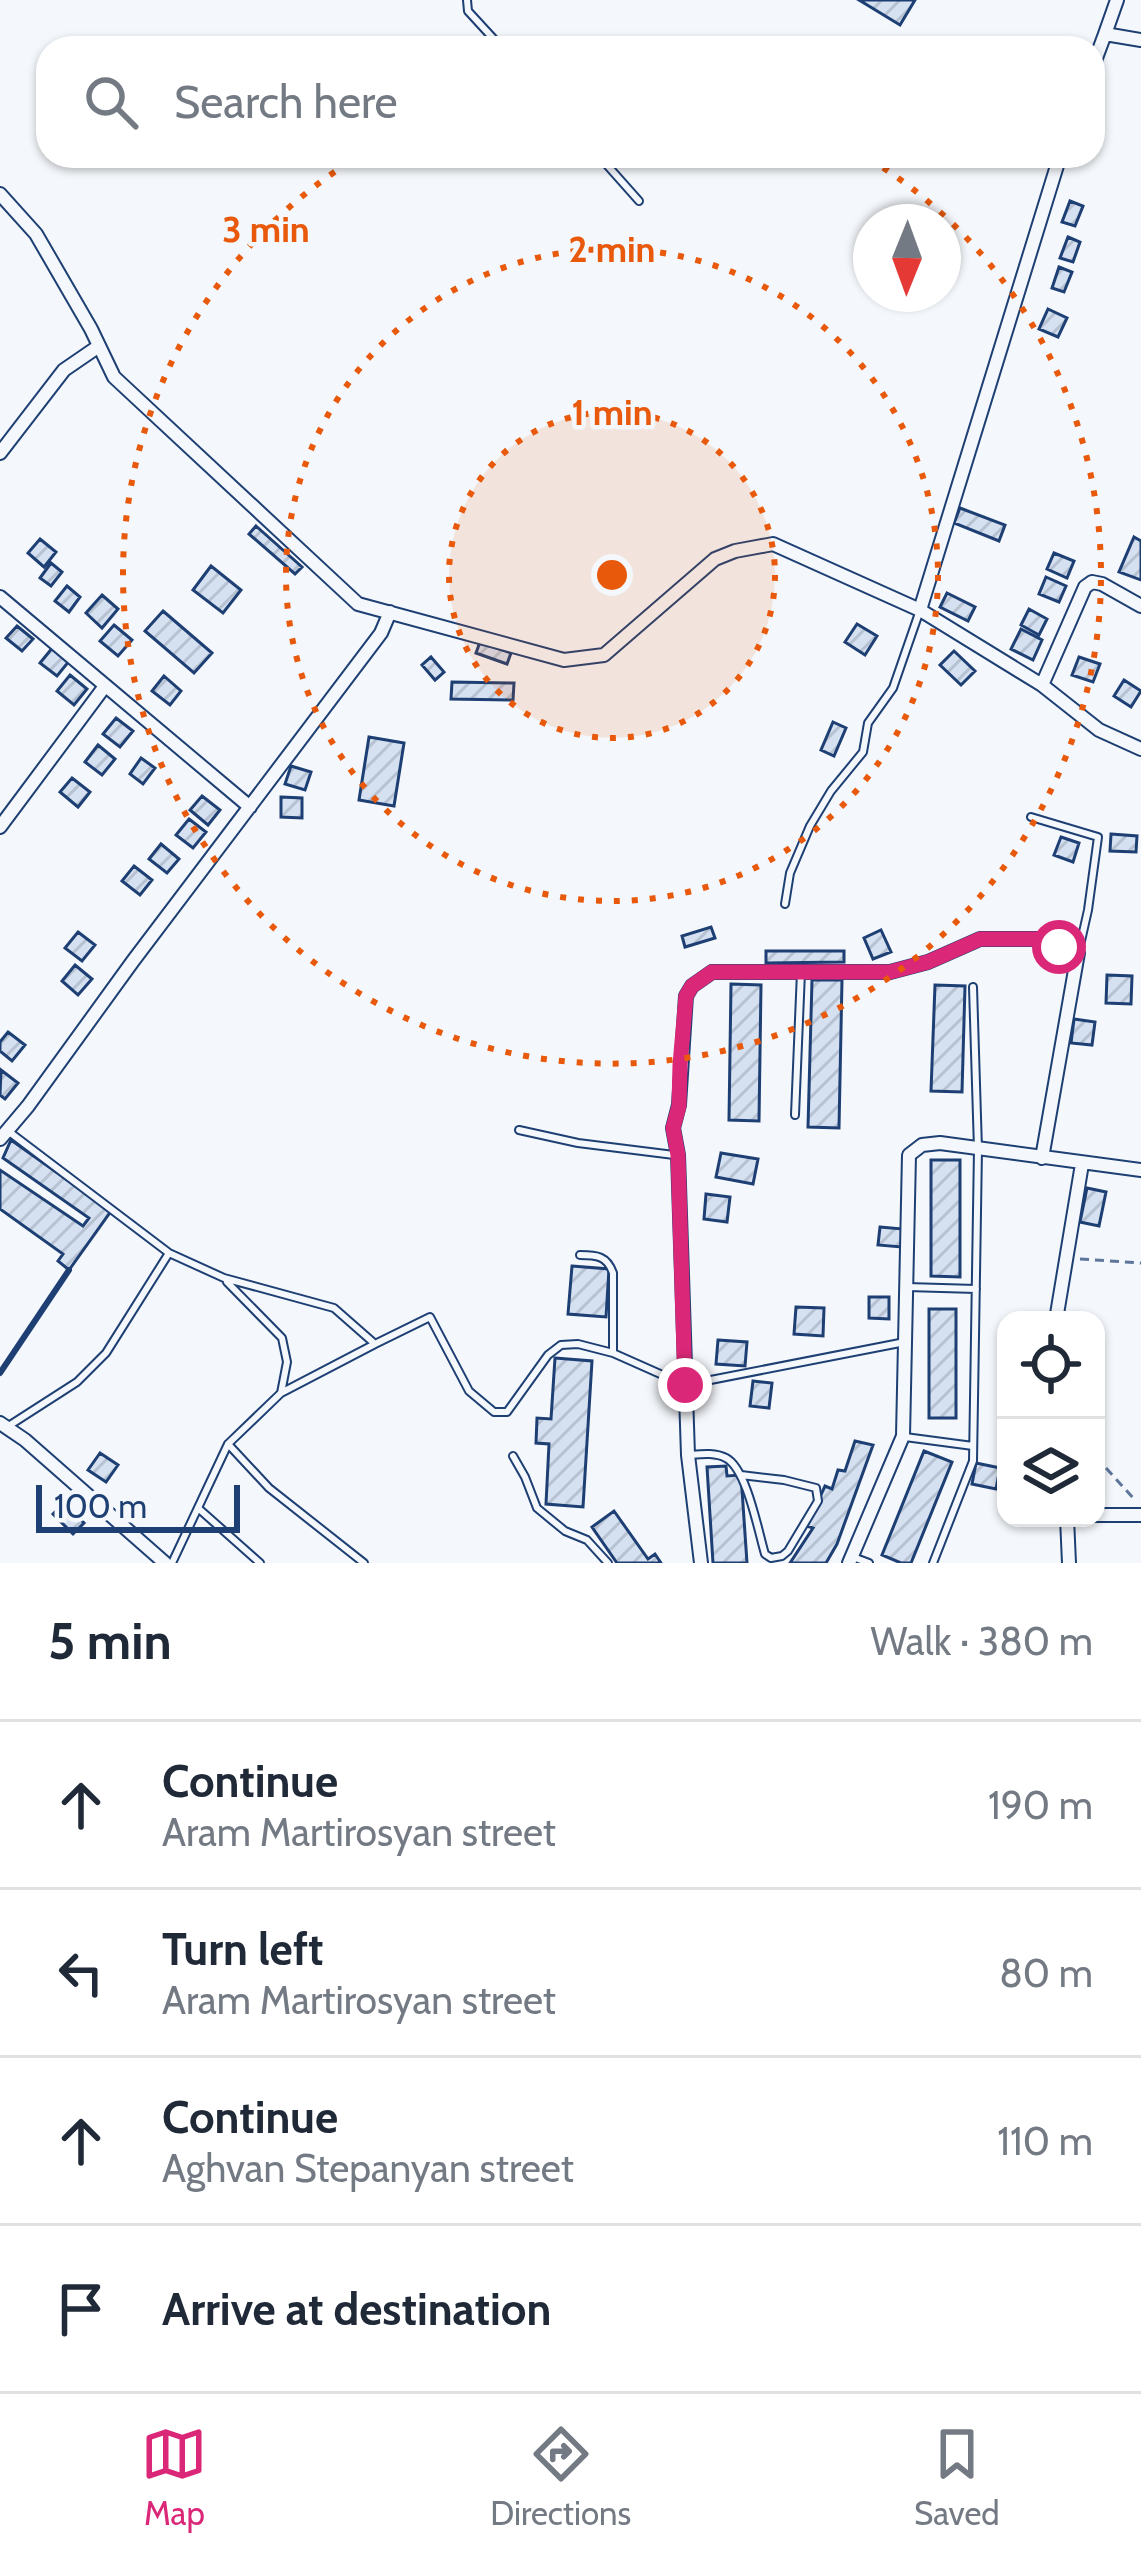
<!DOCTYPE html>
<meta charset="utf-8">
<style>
body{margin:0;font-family:Cabin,sans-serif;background:#f6f6f7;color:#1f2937}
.controls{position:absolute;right:36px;bottom:36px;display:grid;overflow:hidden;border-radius:24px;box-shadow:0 3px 9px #0004}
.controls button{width:108px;height:108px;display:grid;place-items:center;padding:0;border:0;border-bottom:3px solid #e0e1e3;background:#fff;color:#1f2937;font:60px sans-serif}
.compass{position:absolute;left:853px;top:204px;width:108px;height:108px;border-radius:50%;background:#fff;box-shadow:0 3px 9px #0004;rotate:181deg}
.scale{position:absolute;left:36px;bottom:30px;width:204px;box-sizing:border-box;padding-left:12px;border:6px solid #1d3f73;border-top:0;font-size:33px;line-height:42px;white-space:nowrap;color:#1d3f73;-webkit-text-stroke:9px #f4f7fb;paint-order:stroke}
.stop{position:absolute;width:36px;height:36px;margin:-27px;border:9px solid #db2777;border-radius:50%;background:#fff}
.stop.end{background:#db2777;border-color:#fff;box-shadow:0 3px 12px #0008}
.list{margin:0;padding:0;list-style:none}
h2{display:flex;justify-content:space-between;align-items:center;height:156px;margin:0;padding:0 48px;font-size:51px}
h2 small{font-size:39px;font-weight:400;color:#747a83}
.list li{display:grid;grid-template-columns:78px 1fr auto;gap:36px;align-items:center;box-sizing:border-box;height:168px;padding:0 48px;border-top:3px solid #e0e1e3}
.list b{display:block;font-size:45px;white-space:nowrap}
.list p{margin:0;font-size:39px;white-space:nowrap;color:#747a83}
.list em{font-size:39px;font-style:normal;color:#747a83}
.icon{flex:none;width:66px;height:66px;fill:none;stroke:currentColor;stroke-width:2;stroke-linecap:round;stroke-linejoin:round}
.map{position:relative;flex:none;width:1141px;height:1563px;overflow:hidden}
.search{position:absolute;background:#fff;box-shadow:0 3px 9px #0004;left:36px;right:36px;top:36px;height:132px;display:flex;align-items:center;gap:30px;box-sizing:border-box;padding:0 42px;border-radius:36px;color:#747a83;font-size:45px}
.sheet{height:828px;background:#fff}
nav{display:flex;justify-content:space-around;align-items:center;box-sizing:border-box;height:168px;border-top:3px solid #e0e1e3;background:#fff;font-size:33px;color:#747a83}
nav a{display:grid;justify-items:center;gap:6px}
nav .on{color:#db2777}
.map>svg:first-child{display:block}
.building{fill:url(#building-hatch);stroke:#1d3f73;stroke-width:3}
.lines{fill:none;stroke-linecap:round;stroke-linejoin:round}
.lane-casing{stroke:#1d3f73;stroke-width:10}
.street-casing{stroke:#1d3f73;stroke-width:16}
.path{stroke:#5e769c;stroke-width:3;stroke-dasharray:9 6;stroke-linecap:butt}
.lane{stroke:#f4f7fb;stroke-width:6}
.street{stroke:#f4f7fb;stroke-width:12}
.wall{stroke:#1d3f73;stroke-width:6}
.route{stroke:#db2777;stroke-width:15}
.ring{fill:none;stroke:#e8590c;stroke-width:6;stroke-dasharray:6 12}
.centre{fill:#e8590c;stroke:#f4f7fb;stroke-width:6}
.ring-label{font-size:36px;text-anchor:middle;font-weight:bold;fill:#e8590c;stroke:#f4f7fb;stroke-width:9;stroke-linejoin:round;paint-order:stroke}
</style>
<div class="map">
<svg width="1141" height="1563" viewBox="0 0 1141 1563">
<defs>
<pattern id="building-hatch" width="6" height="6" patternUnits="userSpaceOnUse" patternTransform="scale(3)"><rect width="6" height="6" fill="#d5e0f0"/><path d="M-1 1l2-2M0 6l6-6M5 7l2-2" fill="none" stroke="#b6c1d1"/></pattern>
</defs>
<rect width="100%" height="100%" fill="#f4f7fb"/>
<!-- building -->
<path class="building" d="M 859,0 L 915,0 L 900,25 Z
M 1070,201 L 1083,206 L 1075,226 L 1062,222 Z
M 1068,237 L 1080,242 L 1073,262 L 1060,258 Z
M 1059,267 L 1072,272 L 1064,292 L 1052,288 Z
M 1048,309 L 1067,318 L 1058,337 L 1039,329 Z
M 960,508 L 1005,525 L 999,541 L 954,523 Z
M 256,526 L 302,567 L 295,574 L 249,534 Z
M 1134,537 L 1141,541 L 1141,580 L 1119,572 Z
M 40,539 L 56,552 L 44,567 L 28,553 Z
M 1054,553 L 1074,561 L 1067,578 L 1047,569 Z
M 51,563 L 62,572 L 51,586 L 40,578 Z
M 211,566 L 241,590 L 223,613 L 193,590 Z
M 1046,577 L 1066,586 L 1059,602 L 1039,594 Z
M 67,586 L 80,597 L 69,612 L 55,601 Z
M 947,593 L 975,607 L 968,621 L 940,607 Z
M 102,595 L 118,609 L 102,628 L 86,613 Z
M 1029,609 L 1047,619 L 1039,635 L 1021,625 Z
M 163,611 L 212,653 L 194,673 L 145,631 Z
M 857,624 L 877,636 L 865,655 L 845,642 Z
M 114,625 L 132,640 L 118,656 L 100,641 Z
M 17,626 L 33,639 L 22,651 L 6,638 Z
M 1021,629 L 1042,640 L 1033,660 L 1011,649 Z
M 480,642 L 511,653 L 507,664 L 476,653 Z
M 53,647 L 70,660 L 57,676 L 40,663 Z
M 954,651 L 975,671 L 961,685 L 940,665 Z
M 431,657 L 444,672 L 435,680 L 422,665 Z
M 1079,657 L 1100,664 L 1093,682 L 1072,675 Z
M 70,675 L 87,689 L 74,705 L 57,691 Z
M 164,676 L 181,691 L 170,705 L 152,691 Z
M 1124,680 L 1141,691 L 1131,707 L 1114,696 Z
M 452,682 L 514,683 L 513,700 L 451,699 Z
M 116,718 L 133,731 L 120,747 L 103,734 Z
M 833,722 L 846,728 L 834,756 L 821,750 Z
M 369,737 L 404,743 L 394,806 L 359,800 Z
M 98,745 L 115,759 L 102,775 L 85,762 Z
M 141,758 L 155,768 L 143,784 L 130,774 Z
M 291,766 L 311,772 L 305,790 L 285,784 Z
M 72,778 L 90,792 L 78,807 L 60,792 Z
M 202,796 L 220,810 L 208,825 L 190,810 Z
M 281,797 L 302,798 L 302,818 L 281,817 Z
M 189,819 L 206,832 L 193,848 L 176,835 Z
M 1111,834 L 1137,836 L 1136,852 L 1110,851 Z
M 1061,837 L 1079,843 L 1073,862 L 1054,855 Z
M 161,844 L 179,859 L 167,873 L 149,859 Z
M 134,866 L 152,880 L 140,895 L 122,881 Z
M 711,927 L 715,938 L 685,947 L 682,936 Z
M 881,930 L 891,952 L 873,959 L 864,938 Z
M 78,932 L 95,945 L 82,961 L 65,948 Z
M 766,951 L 844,951 L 844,962 L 766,963 Z
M 75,965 L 92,979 L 78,995 L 62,981 Z
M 1107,975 L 1132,976 L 1131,1004 L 1106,1003 Z
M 812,980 L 842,980 L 839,1128 L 808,1127 Z
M 731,984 L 761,985 L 759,1121 L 729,1120 Z
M 935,985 L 965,986 L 962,1092 L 931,1091 Z
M 1074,1019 L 1095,1022 L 1092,1045 L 1071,1043 Z
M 8,1032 L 25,1045 L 12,1061 L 0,1051 L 0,1042 Z
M 1,1070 L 18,1083 L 5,1099 L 0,1095 Z
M 11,1140 L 111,1211 L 69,1270 L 58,1261 L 63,1254 L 0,1209 L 0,1170 L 83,1226 L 89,1218 L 3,1158 Z
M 721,1153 L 758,1159 L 753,1184 L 716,1177 Z
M 931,1160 L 960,1160 L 960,1277 L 931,1276 Z
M 1087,1188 L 1106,1192 L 1099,1226 L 1080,1222 Z
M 706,1194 L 730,1197 L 727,1222 L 704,1219 Z
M 880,1227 L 903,1229 L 901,1247 L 878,1245 Z
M 572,1266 L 609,1269 L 606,1317 L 568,1314 Z
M 869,1297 L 889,1297 L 889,1319 L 869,1318 Z
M 796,1307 L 824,1308 L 823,1336 L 794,1334 Z
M 929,1309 L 956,1309 L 956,1418 L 929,1418 Z
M 718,1340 L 747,1342 L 745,1366 L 716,1364 Z
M 555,1358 L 592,1361 L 583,1507 L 546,1504 L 549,1444 L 536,1443 L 537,1418 L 551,1419 Z
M 753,1381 L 772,1383 L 769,1408 L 750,1406 Z
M 855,1441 L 873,1445 L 837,1544 L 826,1563 L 790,1563 L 813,1528 L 807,1526 L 825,1486 L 832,1489 L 838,1470 L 845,1471 Z
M 924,1451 L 952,1462 L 911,1563 L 901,1563 L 882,1555 Z
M 100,1453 L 118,1465 L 106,1482 L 88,1470 Z
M 976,1463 L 1000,1468 L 996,1489 L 972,1484 Z
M 726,1466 L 727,1476 L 741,1475 L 747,1563 L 713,1563 L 707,1467 Z
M 64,1503 L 84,1523 L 73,1534 L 53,1514 Z
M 614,1511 L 648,1559 L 655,1554 L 661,1563 L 617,1563 L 592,1527 Z"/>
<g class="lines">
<!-- lane casing -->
<g class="lane-casing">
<path id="lane" d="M 467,0 L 468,11 L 502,48
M 599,156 L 639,201
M 1031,817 L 1098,837 L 1088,910 L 1079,950
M 785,904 L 790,873 L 810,826 L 831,791 L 863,752 L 868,723 L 893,688 L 919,613
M 795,1115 L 801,972
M 519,1130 L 578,1143 L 674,1155
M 8,1131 L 169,1253 L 224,1278 L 334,1308 L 375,1344 L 430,1317 L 469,1391 L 494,1412 L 507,1412 L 548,1355 L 561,1345 L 578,1344 L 613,1353 L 685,1385 L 905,1342
M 580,1255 C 597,1255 607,1256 613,1273 L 613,1353
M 227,1282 L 282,1338 L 287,1362 L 281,1393
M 907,1287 L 976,1289
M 7,1427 L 77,1382 L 106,1353 L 169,1253
M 905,1437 L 973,1446
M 228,1444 L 269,1488 L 364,1563
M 688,1455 C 701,1454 715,1452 726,1458 C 747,1469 758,1531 765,1554 L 771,1558 L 782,1556 L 788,1551 L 818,1501 L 816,1488 L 784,1480 L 741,1475
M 513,1456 L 525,1477 L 537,1508 L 565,1531 L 587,1540 L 608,1563
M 198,1508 L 260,1563
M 853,1557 L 869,1563
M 172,1563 L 228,1444 L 281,1393 L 375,1344
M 933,1563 L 973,1461 L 978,1149 L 973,987"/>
</g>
<!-- street casing -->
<g class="street-casing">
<path id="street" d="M 1105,34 L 1117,0
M 1093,66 L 1105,34 L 1141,40
M 0,194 L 36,234 L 91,329 L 114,377 L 358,604 L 564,660 L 604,655 L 715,559 L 735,551 L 773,544 L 920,610 L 1042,685 L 1099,730 L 1141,749
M 0,453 L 64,370 L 99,346
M 0,597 L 250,807
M 920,610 L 1060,156
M 1042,685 L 1085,587 L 1092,582 L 1102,584 L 1141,606
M 0,827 L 105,686
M 0,1139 L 28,1106 L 133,961 L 381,633 L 390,612
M 1056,1320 L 1082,1164
M 0,1423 L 25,1440 L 165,1563
M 1096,1515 L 1141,1515
M 1067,1518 L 1069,1563
M 701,1563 L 688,1455 L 678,1155 L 673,1128 L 679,1105 L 686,996 L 692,986 L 712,972 L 890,972 L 928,962 L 980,939 L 1037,939 L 1078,953 L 1042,1158
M 849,1563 L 903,1436 L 909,1155 L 922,1145 L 940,1143 L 1141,1170"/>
</g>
<!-- path -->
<path class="path" d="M 1080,1259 L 1141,1263
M 1096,1457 L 1135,1500"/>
<!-- lane -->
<use href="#lane" class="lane"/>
<!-- street -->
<use href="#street" class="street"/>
<!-- wall -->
<path class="wall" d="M 0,1373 L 69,1270"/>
</g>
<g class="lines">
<!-- route -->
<path class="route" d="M 685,1385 L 678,1155 L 673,1128 L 679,1106 L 680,1065 L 686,996 L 692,986 L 712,972 L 890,972 L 928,962 L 980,939 L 1037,939 L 1059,947"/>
</g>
<!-- distance rings -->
<circle cx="612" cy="575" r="163" fill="#e8590c" fill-opacity=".12"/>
<g class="ring">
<circle cx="612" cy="575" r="163"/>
<circle cx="612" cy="575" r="326"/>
<path d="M868 158A489 489 0 1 1 356 158"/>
</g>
<circle cx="612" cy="575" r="18" class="centre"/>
<g class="ring-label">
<text x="266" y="242">3 min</text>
<text x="612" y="262">2 min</text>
<text x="612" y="425">1 min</text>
</g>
</svg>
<div class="controls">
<button><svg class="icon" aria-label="locate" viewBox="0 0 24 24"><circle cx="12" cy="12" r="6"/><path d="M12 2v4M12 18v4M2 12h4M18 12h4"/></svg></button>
<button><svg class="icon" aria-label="layers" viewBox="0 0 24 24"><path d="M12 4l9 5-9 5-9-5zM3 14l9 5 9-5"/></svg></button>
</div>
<svg class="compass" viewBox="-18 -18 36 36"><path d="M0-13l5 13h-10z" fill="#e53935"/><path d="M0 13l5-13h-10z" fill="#747a83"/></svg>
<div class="scale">100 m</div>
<div class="stop" style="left:1059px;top:947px"></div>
<div class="stop end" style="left:685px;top:1385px"></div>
<div class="search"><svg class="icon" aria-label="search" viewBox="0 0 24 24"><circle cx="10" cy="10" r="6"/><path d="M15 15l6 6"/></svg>Search here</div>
</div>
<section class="sheet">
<h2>5 min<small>Walk · 380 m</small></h2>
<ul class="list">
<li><svg class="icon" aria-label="ahead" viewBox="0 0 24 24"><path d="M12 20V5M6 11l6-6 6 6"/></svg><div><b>Continue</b><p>Aram Martirosyan street</p></div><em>190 m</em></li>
<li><svg class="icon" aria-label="left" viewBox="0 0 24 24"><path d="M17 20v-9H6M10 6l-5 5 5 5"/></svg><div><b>Turn left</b><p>Aram Martirosyan street</p></div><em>80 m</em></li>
<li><svg class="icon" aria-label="ahead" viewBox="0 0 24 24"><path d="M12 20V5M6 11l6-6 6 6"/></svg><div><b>Continue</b><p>Aghvan Stepanyan street</p></div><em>110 m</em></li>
<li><svg class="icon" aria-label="arrive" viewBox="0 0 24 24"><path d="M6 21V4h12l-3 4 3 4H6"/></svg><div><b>Arrive at destination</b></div></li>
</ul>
</section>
<nav>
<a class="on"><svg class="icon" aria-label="map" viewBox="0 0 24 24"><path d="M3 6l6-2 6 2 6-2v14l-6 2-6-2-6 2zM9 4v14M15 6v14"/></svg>Map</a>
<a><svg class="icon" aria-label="directions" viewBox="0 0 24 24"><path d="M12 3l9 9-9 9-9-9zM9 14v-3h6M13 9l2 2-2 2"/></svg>Directions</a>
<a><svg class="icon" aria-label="saved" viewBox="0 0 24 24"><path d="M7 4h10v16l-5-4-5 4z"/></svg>Saved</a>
</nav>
